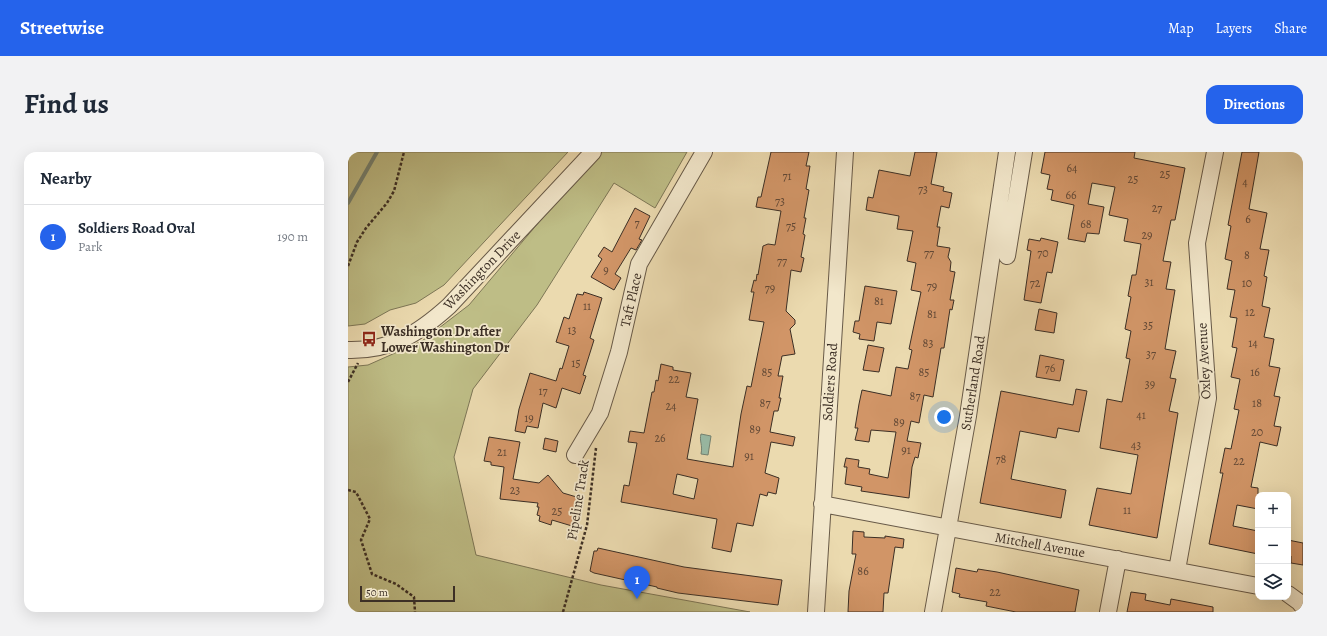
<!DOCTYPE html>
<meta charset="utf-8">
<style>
body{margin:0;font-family:Alegreya,serif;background:#f2f2f3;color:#1f2937}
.controls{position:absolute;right:12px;bottom:12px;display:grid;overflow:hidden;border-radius:8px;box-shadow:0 4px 16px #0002}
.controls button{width:36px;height:36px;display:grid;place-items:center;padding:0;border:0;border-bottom:1px solid #e0e1e3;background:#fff;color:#1f2937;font:20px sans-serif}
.scale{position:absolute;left:12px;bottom:10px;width:95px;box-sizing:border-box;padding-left:4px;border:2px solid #3c2f25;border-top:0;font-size:11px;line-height:14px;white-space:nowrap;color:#3c2f25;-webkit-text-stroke:3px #f2e7cb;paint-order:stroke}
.you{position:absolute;left:596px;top:265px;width:14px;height:14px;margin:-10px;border:3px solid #fff;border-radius:50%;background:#1a73e8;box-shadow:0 0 0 6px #1a73e833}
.badge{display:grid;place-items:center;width:26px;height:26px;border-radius:50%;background:#2563eb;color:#fff;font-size:13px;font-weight:700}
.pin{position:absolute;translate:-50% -33px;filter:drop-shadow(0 1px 2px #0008)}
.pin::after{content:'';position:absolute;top:21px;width:14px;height:12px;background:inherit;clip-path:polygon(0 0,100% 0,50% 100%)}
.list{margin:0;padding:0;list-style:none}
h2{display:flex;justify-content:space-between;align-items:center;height:52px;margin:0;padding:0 16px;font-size:17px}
h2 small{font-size:13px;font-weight:400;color:#747a83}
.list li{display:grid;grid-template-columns:26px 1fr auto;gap:12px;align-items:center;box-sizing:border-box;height:64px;padding:0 16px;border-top:1px solid #e0e1e3}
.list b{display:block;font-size:15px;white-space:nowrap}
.list p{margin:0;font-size:13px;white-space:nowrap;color:#747a83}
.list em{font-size:13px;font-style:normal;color:#747a83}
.icon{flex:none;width:22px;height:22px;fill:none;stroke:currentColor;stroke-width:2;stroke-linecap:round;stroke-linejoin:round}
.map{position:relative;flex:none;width:955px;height:460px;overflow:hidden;border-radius:12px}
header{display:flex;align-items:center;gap:24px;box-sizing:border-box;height:56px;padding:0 20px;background:#2563eb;color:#fff}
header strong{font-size:19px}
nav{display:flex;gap:22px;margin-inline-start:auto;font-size:14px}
.intro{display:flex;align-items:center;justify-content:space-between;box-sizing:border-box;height:96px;padding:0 24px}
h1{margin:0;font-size:28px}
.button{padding:10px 18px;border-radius:12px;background:#2563eb;color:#fff;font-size:14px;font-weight:700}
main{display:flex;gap:24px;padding:0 24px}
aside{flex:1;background:#fff;border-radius:12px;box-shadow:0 4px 16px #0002}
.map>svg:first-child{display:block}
.green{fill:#bebd86;stroke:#7d7656}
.water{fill:#99bba7;stroke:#748373}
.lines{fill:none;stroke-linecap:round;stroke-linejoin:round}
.stream{stroke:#748373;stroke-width:4}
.building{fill:#d19567;stroke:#3c2f25;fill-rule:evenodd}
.minor-casing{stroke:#685a48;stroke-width:18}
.path{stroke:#3c2f25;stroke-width:2.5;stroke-dasharray:3 2;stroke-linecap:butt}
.minor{stroke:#f2e7cb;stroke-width:16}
.labels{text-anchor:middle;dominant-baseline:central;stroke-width:3.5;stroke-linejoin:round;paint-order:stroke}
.number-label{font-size:12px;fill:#614836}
.street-label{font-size:14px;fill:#3c2f25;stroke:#f2e7cb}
.poi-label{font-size:14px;font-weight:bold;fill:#3c2f25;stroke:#f2e7cb;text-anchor:start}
</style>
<header>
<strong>Streetwise</strong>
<nav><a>Map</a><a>Layers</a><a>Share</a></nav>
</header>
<div class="intro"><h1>Find us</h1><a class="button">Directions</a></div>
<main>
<aside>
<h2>Nearby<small></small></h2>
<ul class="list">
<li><span class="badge">1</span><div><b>Soldiers Road Oval</b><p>Park</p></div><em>190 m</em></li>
</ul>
</aside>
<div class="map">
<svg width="955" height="460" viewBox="0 0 955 460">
<rect width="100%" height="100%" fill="#ebdaaf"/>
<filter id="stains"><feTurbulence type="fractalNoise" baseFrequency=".005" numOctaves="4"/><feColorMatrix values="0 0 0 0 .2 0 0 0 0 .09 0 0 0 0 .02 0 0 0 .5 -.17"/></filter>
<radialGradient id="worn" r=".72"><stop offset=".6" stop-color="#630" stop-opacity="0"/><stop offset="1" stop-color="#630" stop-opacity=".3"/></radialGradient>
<!-- green -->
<path class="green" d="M 0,0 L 220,0 L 96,133 L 68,151 L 42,158 L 17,172 L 0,174 Z
M 250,0 L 339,0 L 307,56 L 266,31 L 189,153 L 125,237 L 106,305 L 128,403 L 253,433 L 402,460 L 0,460 L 0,215 L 20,213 L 74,189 L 121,153 Z"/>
<!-- water -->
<path class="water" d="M 353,282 L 363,284 L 360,303 L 353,302 C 355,293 351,289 353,282 Z"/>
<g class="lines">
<!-- stream -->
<path class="stream" d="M 0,51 L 29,0"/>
</g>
<!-- building -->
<path class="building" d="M 423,0 L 461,0 L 458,14 L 462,14 L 458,37 L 461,38 L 456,66 L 458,66 L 455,82 L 457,83 L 453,105 L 456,106 L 453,120 L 443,118 L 438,159 L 447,168 L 447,172 L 442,177 L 447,202 L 434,204 L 430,224 L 435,224 L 431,246 L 433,246 L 430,259 L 426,259 L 422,280 L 447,285 L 445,294 L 423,290 L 417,321 L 431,326 L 428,342 L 420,340 L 419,344 L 412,342 L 405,374 L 389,371 L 383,400 L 364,396 L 369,367 L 273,350 L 276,333 L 281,334 L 289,291 L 280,290 L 282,279 L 296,281 L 304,240 L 306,240 L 308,228 L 310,229 L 313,212 L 325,215 L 325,218 L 343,221 L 338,245 L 350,247 L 339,307 L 385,315 L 393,262 L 399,234 L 403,235 L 416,170 L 401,168 L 406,140 L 403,140 L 406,128 L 408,129 L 409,122 L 410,123 L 415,94 L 420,92 L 427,93 L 433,59 L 408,55 L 410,45 L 413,45 ZM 329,322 L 350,327 L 346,347 L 325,342 Z
M 567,0 L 589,0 L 583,32 L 596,35 L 595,39 L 604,41 L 601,56 L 593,54 L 589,75 L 592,75 L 589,94 L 602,96 L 600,105 L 603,110 L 602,119 L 607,120 L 602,148 L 606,148 L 604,158 L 602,157 L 596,196 L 593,196 L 585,245 L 576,243 L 571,271 L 563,269 L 559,289 L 573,291 L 570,306 L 567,305 L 564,315 L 561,346 L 513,339 L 514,335 L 497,332 L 499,315 L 496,315 L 498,306 L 511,308 L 510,315 L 522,317 L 521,322 L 540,326 L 548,280 L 523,278 L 521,290 L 507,288 L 510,276 L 507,276 L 511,252 L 514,238 L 543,244 L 548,215 L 560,217 L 564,198 L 561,197 L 573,140 L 563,138 L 568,111 L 559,109 L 565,79 L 549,77 L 551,64 L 518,58 L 520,45 L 525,46 L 531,18 L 562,24 Z
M 697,0 L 787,0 L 786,6 L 837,16 L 827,68 L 823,68 L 815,109 L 823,110 L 818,137 L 827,138 L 817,197 L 828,199 L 822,226 L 828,227 L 821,259 L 830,261 L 809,386 L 741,373 L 749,336 L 783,342 L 790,303 L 752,296 L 759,247 L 774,250 L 782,207 L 778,206 L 783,179 L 777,177 L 783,145 L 780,144 L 784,123 L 788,123 L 793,92 L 776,89 L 780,67 L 761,63 L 767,35 L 744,31 L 740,52 L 756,55 L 751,82 L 739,81 L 737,90 L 720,87 L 726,53 L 703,48 L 705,38 L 699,37 L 702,23 L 693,21 Z
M 894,0 L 911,0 L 901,57 L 919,61 L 912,97 L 921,98 L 916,124 L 919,125 L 914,154 L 922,156 L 916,185 L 926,187 L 921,214 L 932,216 L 926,244 L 932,245 L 926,274 L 933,275 L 929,294 L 912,290 L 903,335 L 910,336 L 910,357 L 889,353 L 885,374 L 910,379 L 910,402 L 861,392 L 875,321 L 872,321 L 877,296 L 883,297 L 891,258 L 886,257 L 892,227 L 883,225 L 889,196 L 884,195 L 889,166 L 882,165 L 887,138 L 879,137 L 884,109 L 877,107 L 883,74 L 880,73 Z
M 287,56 L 302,64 L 291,87 L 294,88 L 288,98 L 283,96 L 267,122 L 273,126 L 266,138 L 243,125 L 254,107 L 250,104 L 256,95 L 264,100 Z
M 693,86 L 710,90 L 704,121 L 699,120 L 693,151 L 676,148 L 683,99 L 679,98 L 681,87 L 692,89 Z
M 517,134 L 549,139 L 543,172 L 529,170 L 526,189 L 511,187 L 512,182 L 505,180 L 507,169 L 511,169 Z
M 236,140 L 254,146 L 242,186 L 246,188 L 235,223 L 238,224 L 232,242 L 214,236 L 208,256 L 195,251 L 190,276 L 179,274 L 177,281 L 167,279 L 171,257 L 182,221 L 208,229 L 212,216 L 214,217 L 221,194 L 208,190 L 216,165 L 221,167 L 229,142 L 235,143 Z
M 691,157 L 709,161 L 706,181 L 687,178 Z
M 520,193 L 536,196 L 531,220 L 515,218 Z
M 692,203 L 716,208 L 712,229 L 688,225 Z
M 728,237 L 739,239 L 731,280 L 710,276 L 708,286 L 672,279 L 663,327 L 718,338 L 713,366 L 632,351 L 653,239 L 725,253 Z
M 141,285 L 172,290 L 165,327 L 191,331 L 200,323 L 215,341 L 232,346 L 224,374 L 204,368 L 203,373 L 191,369 L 192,364 L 189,363 L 191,355 L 189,355 L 190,351 L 152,347 L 156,315 L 143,313 L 143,310 L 136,309 Z
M 197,286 L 210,289 L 208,300 L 195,297 Z
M 505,379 L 516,380 L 516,385 L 537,386 L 537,384 L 556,387 L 555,396 L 547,395 L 540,441 L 536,441 L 535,460 L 500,460 L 501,439 L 508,402 L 504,402 Z
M 940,388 L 955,391 L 955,413 L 943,411 L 943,404 L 940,403 Z
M 250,396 L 336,415 L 434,428 L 430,453 L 330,441 L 309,436 L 309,435 L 246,421 L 242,419 L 246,399 L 249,399 Z
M 608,416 L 629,420 L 630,417 L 649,420 L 731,438 L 727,460 L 668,460 L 638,454 L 639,450 L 611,445 L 612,442 L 604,440 Z
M 783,440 L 798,442 L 797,448 L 822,453 L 823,447 L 865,455 L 865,460 L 779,460 Z"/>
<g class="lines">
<!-- minor casing -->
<g class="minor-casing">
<path id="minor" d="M 659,104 L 676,0
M 0,198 C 43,199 70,182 101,154 L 245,0
M 227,303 L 252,261 L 271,200 L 291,112 L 356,0
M 474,352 L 910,434
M 829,418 L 860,246 L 849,91 L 867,0
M 940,442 L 951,450 L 955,455
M 468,460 L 497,0
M 585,460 L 620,264 L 659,0
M 760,460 L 770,407"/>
</g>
<!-- path -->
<path class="path" d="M 0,114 L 9,90 L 18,76 L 39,51 L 46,39 L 56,0
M 0,230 L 10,211
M 0,338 L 8,340 L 22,367 L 13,388 L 24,422 L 48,432 L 66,445 L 67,460
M 215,460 L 239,373 L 248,296"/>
<!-- minor -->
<use href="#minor" class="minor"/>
</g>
<!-- icons -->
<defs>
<g id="bus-bare" transform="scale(1.2)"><path d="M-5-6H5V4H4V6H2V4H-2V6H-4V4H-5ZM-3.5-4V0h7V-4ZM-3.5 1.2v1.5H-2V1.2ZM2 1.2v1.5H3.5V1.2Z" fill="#8f2418" stroke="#f2e7cb" stroke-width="2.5" paint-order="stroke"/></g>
</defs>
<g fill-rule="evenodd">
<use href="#bus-bare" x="21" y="187"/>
</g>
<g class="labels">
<!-- number labels -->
<g class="number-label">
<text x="724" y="16">64</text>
<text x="817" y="22">25</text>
<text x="439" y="24">71</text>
<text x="785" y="27">25</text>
<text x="897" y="30">4</text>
<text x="575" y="37">73</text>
<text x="723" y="43">66</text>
<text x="432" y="49">73</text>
<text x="809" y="56">27</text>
<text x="900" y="67">6</text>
<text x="289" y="71">7</text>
<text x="738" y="72">68</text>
<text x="443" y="74">75</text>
<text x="799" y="83">29</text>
<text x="581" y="101">77</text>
<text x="695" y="101">70</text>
<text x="899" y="103">8</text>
<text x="434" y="109">77</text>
<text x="258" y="118">9</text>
<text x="801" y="130">31</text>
<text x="687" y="131">72</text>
<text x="899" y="131">10</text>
<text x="584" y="134">79</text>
<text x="422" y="136">79</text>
<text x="531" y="149">81</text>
<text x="239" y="154">11</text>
<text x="902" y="160">12</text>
<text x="584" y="162">81</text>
<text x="800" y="173">35</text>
<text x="224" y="178">13</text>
<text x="580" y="191">83</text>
<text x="905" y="191">14</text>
<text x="803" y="202">37</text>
<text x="228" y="211">15</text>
<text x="702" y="216">76</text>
<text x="419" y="220">85</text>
<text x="576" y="220">85</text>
<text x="907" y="220">16</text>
<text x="326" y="227">22</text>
<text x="802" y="232">39</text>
<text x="195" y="239">17</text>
<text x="567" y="244">87</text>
<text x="417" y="251">87</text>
<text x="909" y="251">18</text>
<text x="323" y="254">24</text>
<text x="793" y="263">41</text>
<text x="181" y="266">19</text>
<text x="551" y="270">89</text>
<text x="407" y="277">89</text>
<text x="909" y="280">20</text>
<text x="312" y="286">26</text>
<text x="788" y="293">43</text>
<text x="558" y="298">91</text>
<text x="154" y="300">21</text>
<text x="401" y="304">91</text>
<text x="653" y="307">78</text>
<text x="891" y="309">22</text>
<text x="167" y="338">23</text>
<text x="779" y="358">11</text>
<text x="209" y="359">25</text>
<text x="515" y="419">86</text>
<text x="647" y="440">22</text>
</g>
<!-- street labels -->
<g class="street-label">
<text transform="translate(134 118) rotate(-46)">Washington Drive</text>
<text transform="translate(283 148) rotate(-77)">Taft Place</text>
<text transform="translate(856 209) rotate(-93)">Oxley Avenue</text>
<text transform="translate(482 230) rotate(-86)">Soldiers Road</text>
<text transform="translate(625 231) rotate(-81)">Sutherland Road</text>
<text transform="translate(230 348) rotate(-81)">Pipeline Track</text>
<text transform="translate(692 393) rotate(10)">Mitchell Avenue</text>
</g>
<!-- poi labels -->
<g class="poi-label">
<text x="33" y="179">Washington Dr after<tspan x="33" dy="16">Lower Washington Dr</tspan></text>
</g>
</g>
<rect width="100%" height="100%" filter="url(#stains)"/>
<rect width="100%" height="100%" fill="url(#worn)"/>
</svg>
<div class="controls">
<button>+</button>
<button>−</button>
<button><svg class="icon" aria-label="layers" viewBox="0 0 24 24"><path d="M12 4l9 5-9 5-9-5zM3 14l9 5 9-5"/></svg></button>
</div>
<div class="scale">50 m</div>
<div class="you"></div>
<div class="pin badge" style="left:289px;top:447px">1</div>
</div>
</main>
